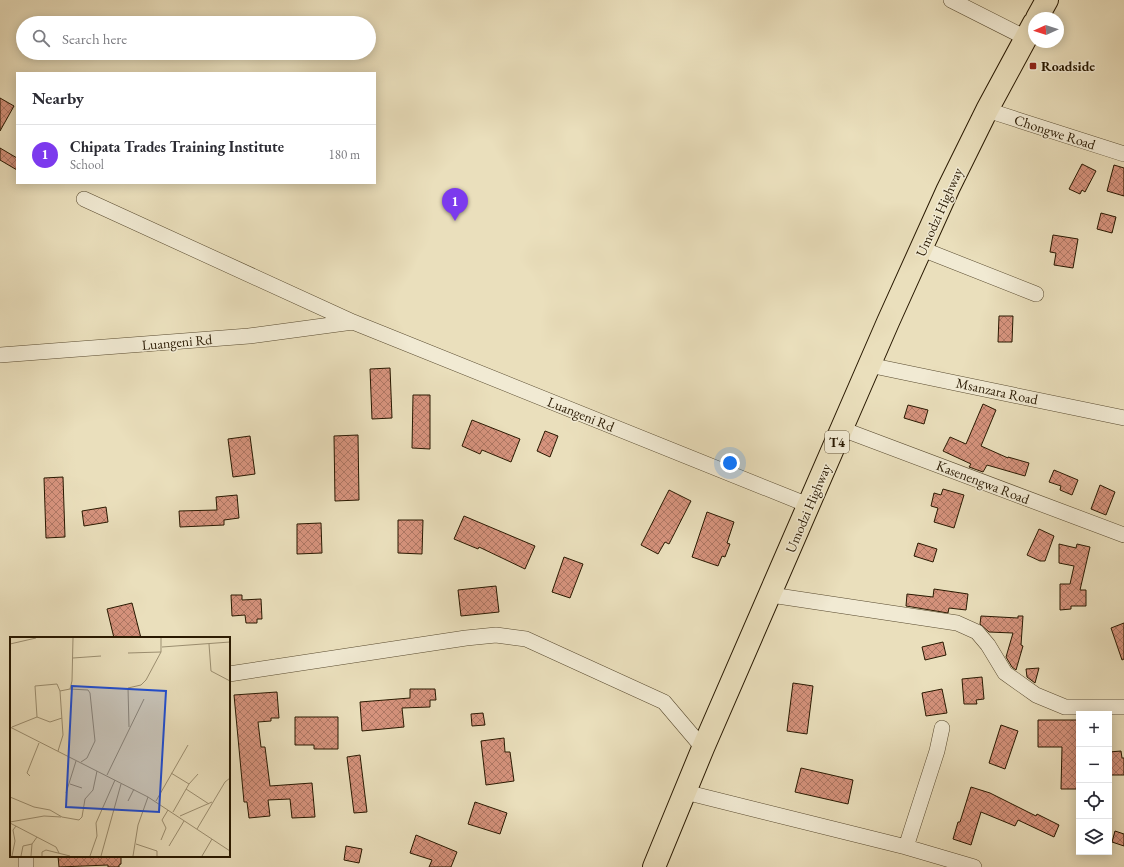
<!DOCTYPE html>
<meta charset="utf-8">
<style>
body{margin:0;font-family:"EB Garamond",serif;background:#f7f7f7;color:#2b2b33}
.controls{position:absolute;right:12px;bottom:12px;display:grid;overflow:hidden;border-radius:0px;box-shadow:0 2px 10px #0003}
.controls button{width:36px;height:36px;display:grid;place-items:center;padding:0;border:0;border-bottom:1px solid #e1e1e2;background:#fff;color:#2b2b33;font:20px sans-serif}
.compass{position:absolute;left:1028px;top:12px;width:36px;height:36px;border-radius:50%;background:#fff;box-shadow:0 2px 10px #0003;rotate:267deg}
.you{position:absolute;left:730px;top:463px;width:14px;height:14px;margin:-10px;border:3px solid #fff;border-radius:50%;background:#1a73e8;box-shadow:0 0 0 6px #1a73e833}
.badge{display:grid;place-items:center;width:26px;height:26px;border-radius:50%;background:#7c3aed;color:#fff;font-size:13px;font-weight:700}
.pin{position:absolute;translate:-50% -33px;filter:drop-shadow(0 1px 2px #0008)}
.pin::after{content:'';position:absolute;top:21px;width:14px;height:12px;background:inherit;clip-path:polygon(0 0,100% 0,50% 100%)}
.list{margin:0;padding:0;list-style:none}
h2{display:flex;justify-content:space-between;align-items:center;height:52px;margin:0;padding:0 16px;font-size:17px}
h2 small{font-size:13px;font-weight:400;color:#7c7c81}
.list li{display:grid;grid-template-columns:26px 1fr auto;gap:12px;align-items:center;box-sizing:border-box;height:60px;padding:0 16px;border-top:1px solid #e1e1e2}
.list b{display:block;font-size:15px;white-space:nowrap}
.list p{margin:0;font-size:13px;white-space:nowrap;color:#7c7c81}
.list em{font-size:13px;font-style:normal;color:#7c7c81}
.icon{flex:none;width:22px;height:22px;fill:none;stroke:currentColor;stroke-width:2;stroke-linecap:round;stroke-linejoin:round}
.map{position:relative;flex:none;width:1124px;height:867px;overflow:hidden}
.search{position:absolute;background:#fff;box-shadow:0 2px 10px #0003;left:16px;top:16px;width:360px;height:44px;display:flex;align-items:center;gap:10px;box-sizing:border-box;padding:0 14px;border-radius:22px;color:#7c7c81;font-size:15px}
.panel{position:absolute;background:#fff;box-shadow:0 2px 10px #0003;left:16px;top:72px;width:360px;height:112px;border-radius:0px}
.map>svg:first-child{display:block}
.building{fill:url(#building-cross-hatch);stroke:#281800}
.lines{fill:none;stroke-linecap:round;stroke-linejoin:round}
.street-casing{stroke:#584a2f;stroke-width:16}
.highway-casing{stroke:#281800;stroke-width:24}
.street{stroke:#f1ead3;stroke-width:15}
.highway{stroke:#eadfbc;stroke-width:22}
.poi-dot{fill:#8f2418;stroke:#f1ead3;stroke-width:1.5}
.labels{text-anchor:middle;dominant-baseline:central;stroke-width:3;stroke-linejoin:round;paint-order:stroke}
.shield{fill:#f1ead3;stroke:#64573f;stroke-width:1}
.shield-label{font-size:13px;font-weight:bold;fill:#281800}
.poi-label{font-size:14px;font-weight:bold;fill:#281800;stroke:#f1ead3;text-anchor:start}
.street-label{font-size:14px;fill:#281800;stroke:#f1ead3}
.inset-road{fill:none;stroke:#9c8f71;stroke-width:1}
.view{fill:#1d4ed8;fill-opacity:0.15;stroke:#1d4ed8;stroke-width:2}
.inset-edge{fill:none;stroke:#281800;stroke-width:2}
</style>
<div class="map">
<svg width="1124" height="867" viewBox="0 0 1124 867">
<defs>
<pattern id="building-cross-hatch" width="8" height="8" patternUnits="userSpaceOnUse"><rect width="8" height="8" fill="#d6937d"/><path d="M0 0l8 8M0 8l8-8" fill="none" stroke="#ae7764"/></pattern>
</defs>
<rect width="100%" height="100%" fill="#eadfbc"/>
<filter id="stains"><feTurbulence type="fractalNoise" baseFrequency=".005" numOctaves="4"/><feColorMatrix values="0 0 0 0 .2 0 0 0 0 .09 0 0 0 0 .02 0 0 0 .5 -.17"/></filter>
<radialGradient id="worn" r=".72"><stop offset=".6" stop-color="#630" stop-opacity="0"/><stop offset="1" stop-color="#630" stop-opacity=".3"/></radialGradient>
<!-- building -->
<path class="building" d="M 0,98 L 14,106 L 0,131 Z
M 0,148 L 17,158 L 17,170 L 0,160 Z
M 1082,164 L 1096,171 L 1085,192 L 1082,190 L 1080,194 L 1069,189 Z
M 1114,165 L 1124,168 L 1124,196 L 1107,191 Z
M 1101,213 L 1116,217 L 1112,233 L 1097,229 Z
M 1053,235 L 1078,239 L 1073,268 L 1054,265 L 1056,253 L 1050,252 Z
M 999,316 L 1013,316 L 1012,342 L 998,342 Z
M 390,368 L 392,418 L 372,419 L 370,369 Z
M 413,395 L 430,395 L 430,449 L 412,448 Z
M 983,404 L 996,410 L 981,446 L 1008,458 L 1008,457 L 1029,463 L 1025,476 L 987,465 L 983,472 L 969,467 L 971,464 L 943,451 L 950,437 L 966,444 Z
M 908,405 L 928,410 L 924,424 L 904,418 Z
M 472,420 L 520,439 L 511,462 L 482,450 L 480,454 L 462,446 Z
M 545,431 L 558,436 L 550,457 L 537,451 Z
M 358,435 L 359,500 L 335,501 L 334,436 Z
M 250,436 L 255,474 L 233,477 L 228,439 Z
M 1054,470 L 1078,480 L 1072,495 L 1060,490 L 1061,486 L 1049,482 Z
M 63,477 L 65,537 L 46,538 L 44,478 Z
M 1100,485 L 1115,492 L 1106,515 L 1091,509 Z
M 943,489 L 964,495 L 954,528 L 934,522 L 938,508 L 931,506 L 934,493 L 941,495 Z
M 669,490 L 691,501 L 669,544 L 665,542 L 658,554 L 641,545 Z
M 237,495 L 239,518 L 224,520 L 224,525 L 180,527 L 179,511 L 217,510 L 216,497 Z
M 106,507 L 108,522 L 84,526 L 82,511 Z
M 707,512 L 734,522 L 727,543 L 730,544 L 725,557 L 722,556 L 718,566 L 692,557 Z
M 464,516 L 535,546 L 525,569 L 479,547 L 478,549 L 454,539 Z
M 398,520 L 423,520 L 422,554 L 398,553 Z
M 321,523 L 322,553 L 297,554 L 297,524 Z
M 1039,529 L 1054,536 L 1045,561 L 1040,561 L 1027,555 Z
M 918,543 L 937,549 L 933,562 L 914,556 Z
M 1059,544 L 1076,548 L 1077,544 L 1090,547 L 1080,590 L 1086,590 L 1086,606 L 1071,606 L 1071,609 L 1060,610 L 1060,584 L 1070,584 L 1074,566 L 1059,563 Z
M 564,557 L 583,564 L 570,598 L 552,592 Z
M 496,586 L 499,612 L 461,616 L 458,590 Z
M 934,589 L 968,594 L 966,610 L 949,608 L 948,613 L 906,606 L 907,594 L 933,597 Z
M 231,595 L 242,595 L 242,600 L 261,599 L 262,619 L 257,619 L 257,623 L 246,623 L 245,615 L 232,616 Z
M 132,603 L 141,638 L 114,638 L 107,609 Z
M 981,616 L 1018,618 L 1018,616 L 1023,616 L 1021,645 L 1023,646 L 1016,670 L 1012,667 L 1006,657 L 1013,633 L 989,632 L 980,624 Z
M 1124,623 L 1124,659 L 1122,660 L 1111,628 Z
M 943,642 L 946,655 L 925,660 L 922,647 Z
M 1039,668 L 1035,683 L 1027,677 L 1026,669 Z
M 982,677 L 984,699 L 976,700 L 977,704 L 964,704 L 962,679 Z
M 793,683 L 813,686 L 807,734 L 787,731 Z
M 410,689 L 435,689 L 436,700 L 430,700 L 430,707 L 402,708 L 404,727 L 362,731 L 360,702 L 410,698 Z
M 942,689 L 947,713 L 926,716 L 922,693 Z
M 277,692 L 279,718 L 271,718 L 271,721 L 258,722 L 261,747 L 265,747 L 270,786 L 312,783 L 315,817 L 292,818 L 290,799 L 268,800 L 270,816 L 249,818 L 247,802 L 244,802 L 234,695 Z
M 483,713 L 485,725 L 472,726 L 471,714 Z
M 295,717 L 338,717 L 338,749 L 314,749 L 314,745 L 295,745 Z
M 1038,720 L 1079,720 L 1079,772 L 1077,789 L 1061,789 L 1062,747 L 1038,747 Z
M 1001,725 L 1018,731 L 1005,769 L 989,763 Z
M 504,738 L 505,752 L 510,752 L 514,781 L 486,785 L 481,741 Z
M 1121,751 L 1122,758 L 1124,758 L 1124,775 L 1109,775 L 1109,752 Z
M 360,755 L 367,812 L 354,813 L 347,757 Z
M 801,768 L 853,780 L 848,804 L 795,792 Z
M 971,787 L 990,793 L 1036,816 L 1037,814 L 1059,825 L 1054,837 L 1018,820 L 1015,826 L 981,812 L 971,845 L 953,839 L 958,822 L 960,822 Z
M 475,802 L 507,813 L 500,834 L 468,824 Z
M 1115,831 L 1124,834 L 1124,846 L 1112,842 Z
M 416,835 L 457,852 L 451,867 L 429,867 L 432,860 L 410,853 Z
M 346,846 L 362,849 L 359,863 L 344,860 Z
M 58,856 L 121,856 L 121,864 L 119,865 L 119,867 L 108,867 L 108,865 L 59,867 Z"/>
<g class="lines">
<!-- street casing -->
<g class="street-casing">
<path id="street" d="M 951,0 L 1026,38
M 987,110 L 1124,154
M 84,199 L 353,322 L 808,505
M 922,249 L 1036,294
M 0,355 L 249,336 L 353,322
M 869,365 L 1124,418
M 842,429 L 1124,535
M 771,595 L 957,623 L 977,632 L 988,645 L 1005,673 L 1036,695 L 1065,707 L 1124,707
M 229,674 L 466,638 L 496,635 L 526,639 L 664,702 L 703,748
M 685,792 L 906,847 L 974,867
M 906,847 L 937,751 L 942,728
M 26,856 L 26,867"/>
</g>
<!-- highway casing -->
<g class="highway-casing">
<path id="highway" d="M 1037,18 L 1047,0
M 654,867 L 703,748 L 888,322 L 948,189 L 987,110 L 1034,23"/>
</g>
<!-- street -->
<use href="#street" class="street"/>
<!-- highway -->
<use href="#highway" class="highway"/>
</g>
<!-- markers -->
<rect class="poi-dot" x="1029" y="62" width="8" height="8" rx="2"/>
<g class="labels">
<!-- shield labels -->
<rect class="shield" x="825" y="431" width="24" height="22" rx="3"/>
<g class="shield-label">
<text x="837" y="442">T4</text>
</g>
<!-- poi labels -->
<g class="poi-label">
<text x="1041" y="66">Roadside</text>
</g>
<!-- street labels -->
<g class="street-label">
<text transform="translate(1055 132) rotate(18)">Chongwe Road</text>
<text transform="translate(939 212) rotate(-66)">Umodzi Highway</text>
<text transform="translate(177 342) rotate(-5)">Luangeni Rd</text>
<text transform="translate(997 391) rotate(12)">Msanzara Road</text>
<text transform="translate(581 414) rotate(22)">Luangeni Rd</text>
<text transform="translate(983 482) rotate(21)">Kasenengwa Road</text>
<text transform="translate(808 508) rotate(-67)">Umodzi Highway</text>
</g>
</g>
<!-- overview -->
<g transform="translate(10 637)">
<rect width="220" height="220" fill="#eadfbc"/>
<path class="inset-road" d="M 0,7 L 26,1M 199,7 L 201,34 L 220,44M 152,10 L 220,5M 118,16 L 151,15M 63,21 L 91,19M 60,52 L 78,53 L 80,56 L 85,104 L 77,121 L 71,125M 27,80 L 25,49 L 47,47 L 50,54M 0,90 L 138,160 L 220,214M 2,90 L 27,80 L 40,85 L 52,81M 119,90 L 118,51 L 131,48 L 136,43 L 151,15 L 151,1M 48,114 L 53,98 L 50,54 L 60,52 L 62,44 L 63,1M 161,136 L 179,147M 97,138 L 134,62M 20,139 L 17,136 L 29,106M 60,147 L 72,151M 176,152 L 199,167M 56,156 L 66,124M 0,160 L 24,170 L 40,173 L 52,180 L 69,183 L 72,180 L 75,162 L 83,153 L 87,134M 118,164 L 124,152M 146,164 L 178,108M 163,175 L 179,147 L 188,137M 170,179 L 202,165M 0,185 L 34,179 L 51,180M 0,186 L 46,210 L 49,216M 187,192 L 215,145 L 220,141M 151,203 L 156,191 L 152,183 L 158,173M 126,207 L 147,214 L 147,219M 159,209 L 174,184M 2,219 L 5,204 L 3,193 L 6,189M 11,219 L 13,209 L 22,207M 21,219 L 22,207 L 27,200M 32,219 L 32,215 L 36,213 L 60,219M 80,219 L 87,199 L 86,186 L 105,143M 91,219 L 111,147M 123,219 L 128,188 L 138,160M 192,219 L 202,202"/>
<path class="view" d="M 62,49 L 156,54 L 149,175 L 56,170 Z"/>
<rect width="220" height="220" class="inset-edge"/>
</g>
<rect width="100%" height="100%" filter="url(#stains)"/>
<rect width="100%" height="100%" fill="url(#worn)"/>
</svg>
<div class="controls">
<button>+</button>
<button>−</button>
<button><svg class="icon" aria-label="locate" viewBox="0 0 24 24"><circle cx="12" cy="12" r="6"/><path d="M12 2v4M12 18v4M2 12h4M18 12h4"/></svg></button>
<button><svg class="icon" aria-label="layers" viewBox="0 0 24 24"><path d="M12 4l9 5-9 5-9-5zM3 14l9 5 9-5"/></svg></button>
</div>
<svg class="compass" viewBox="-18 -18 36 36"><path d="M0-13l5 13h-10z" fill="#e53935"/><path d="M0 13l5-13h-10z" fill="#7c7c81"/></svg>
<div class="you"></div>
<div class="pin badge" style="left:455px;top:221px">1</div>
<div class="search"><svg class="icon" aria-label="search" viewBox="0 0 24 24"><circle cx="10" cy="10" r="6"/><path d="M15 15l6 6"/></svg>Search here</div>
<section class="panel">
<h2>Nearby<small></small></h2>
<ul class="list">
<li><span class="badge">1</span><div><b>Chipata Trades Training Institute</b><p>School</p></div><em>180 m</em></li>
</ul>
</section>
</div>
